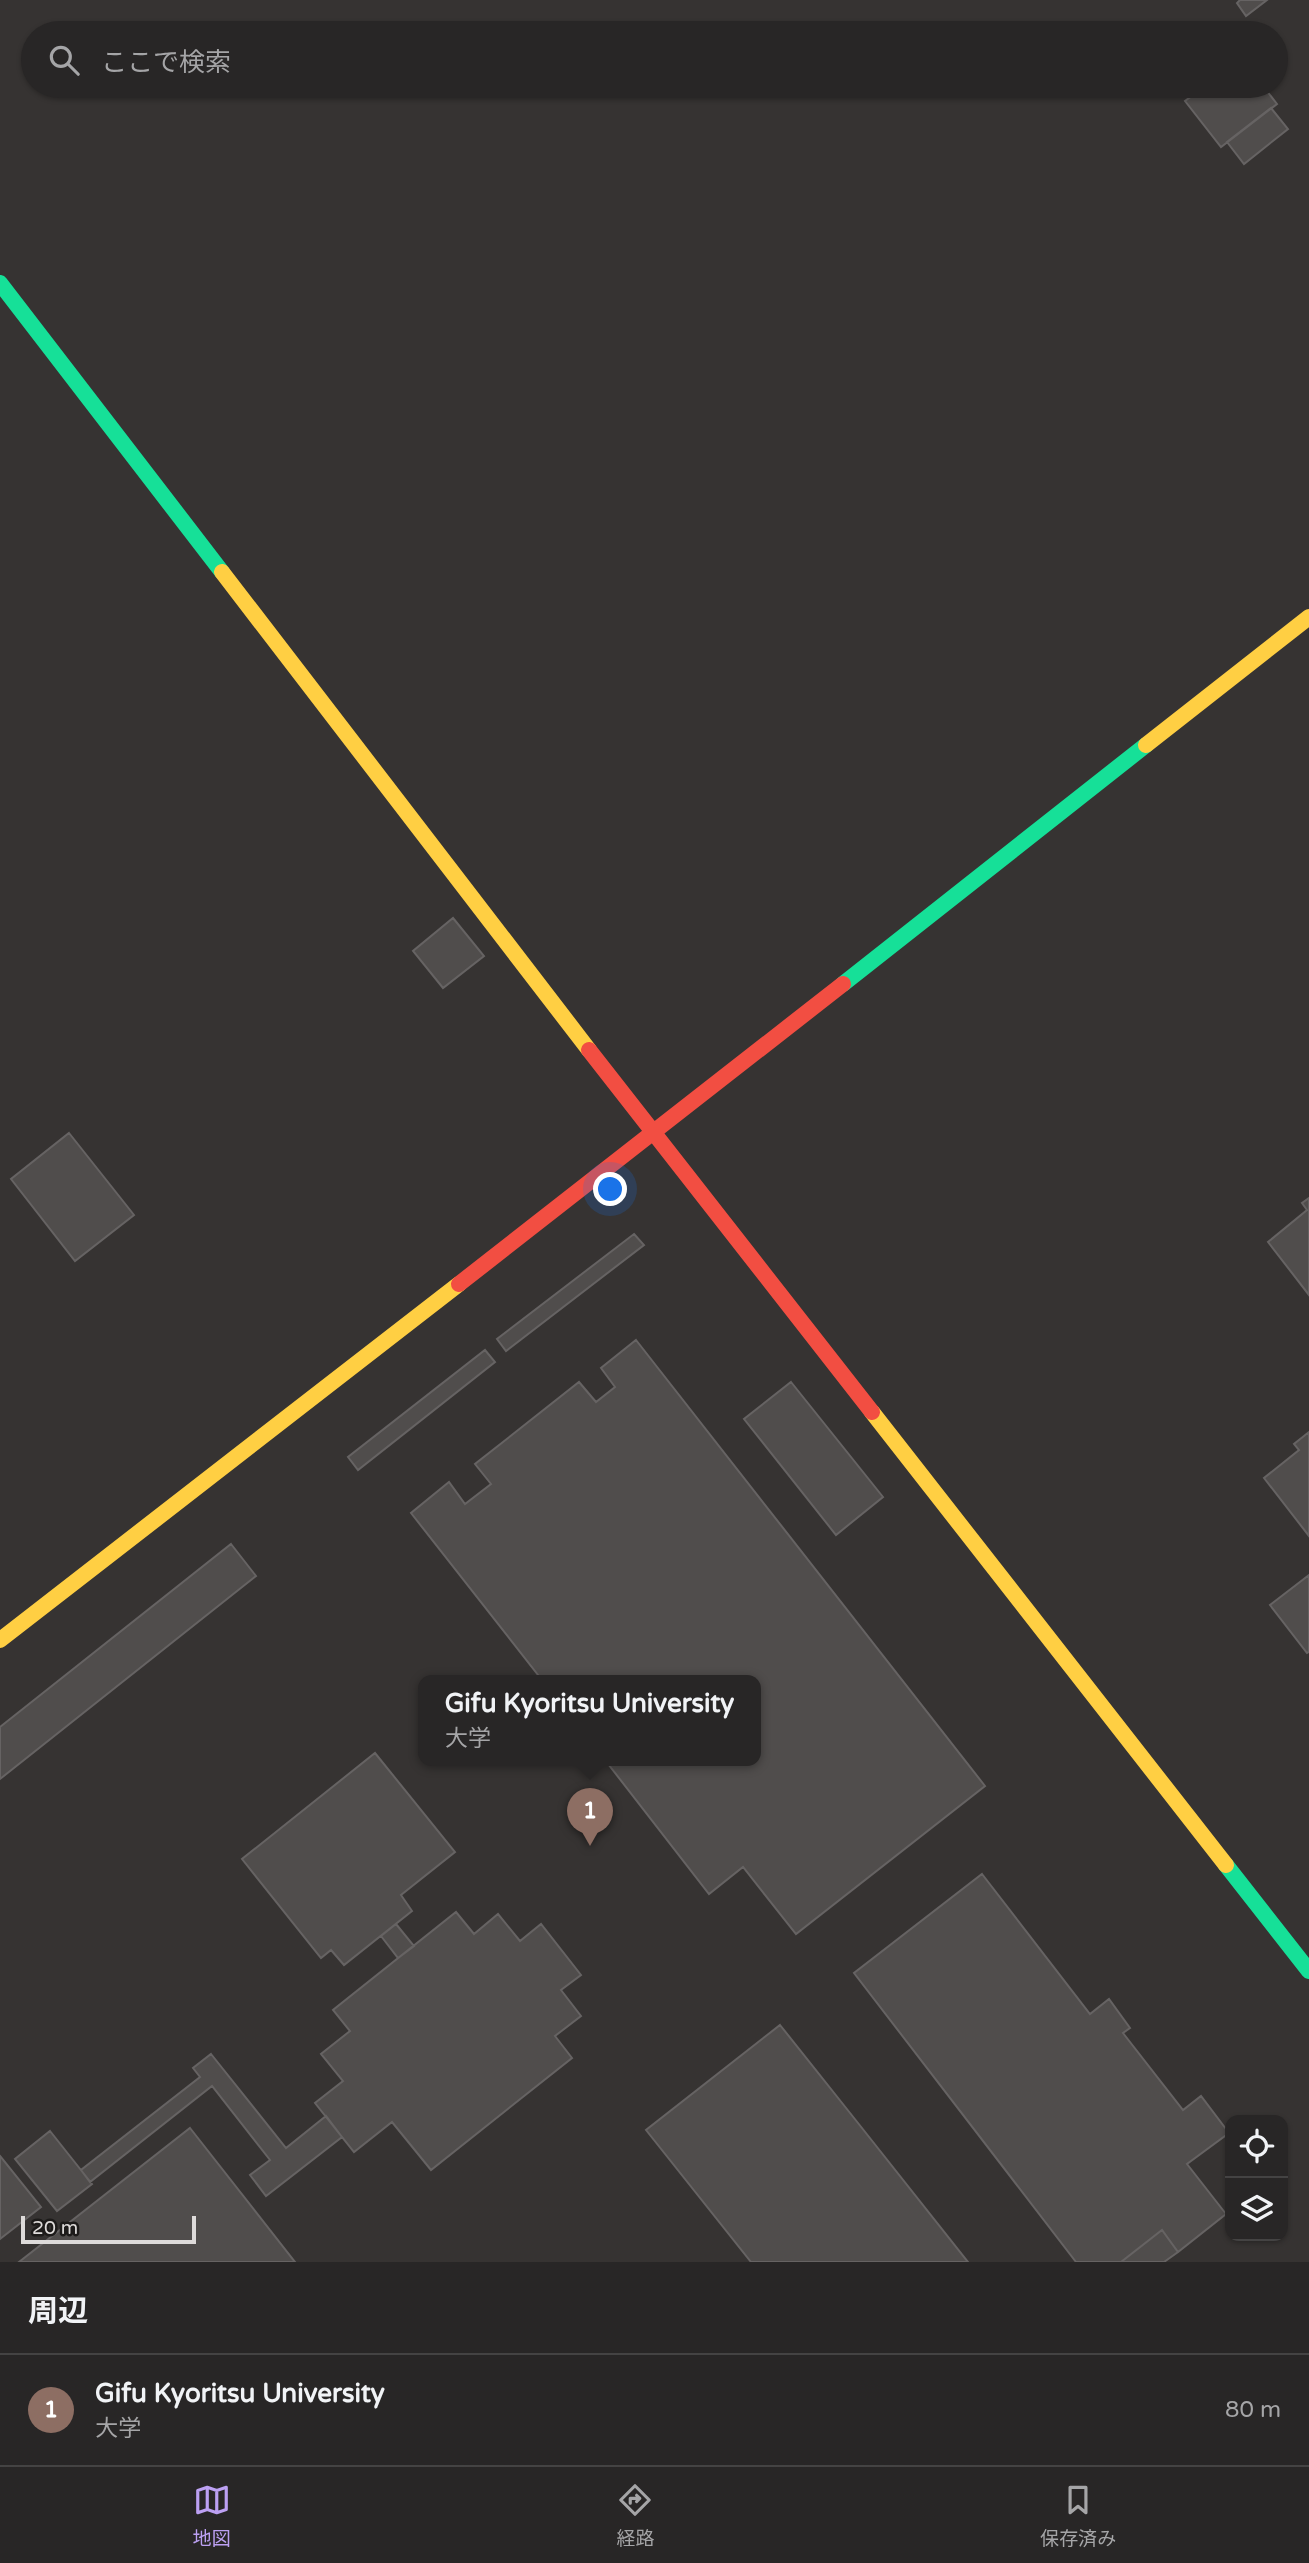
<!DOCTYPE html>
<html lang="ja">
<meta charset="utf-8">
<style>
body{margin:0;font-family:"Varela Round","Noto Sans JP",sans-serif;background:#302e2e;color:#f1f3f6}
.controls{position:absolute;right:21px;bottom:21px;display:grid;overflow:hidden;border-radius:14px;box-shadow:0 2px 5px #0004}
.controls button{width:63px;height:63px;display:grid;place-items:center;padding:0;border:0;border-bottom:2px solid #444343;background:#282626;color:#f1f3f6;font:35px sans-serif}
.scale{position:absolute;left:21px;bottom:18px;width:175px;box-sizing:border-box;padding-left:7px;border:4px solid #dedbda;border-top:0;font-size:19px;line-height:24px;white-space:nowrap;color:#dedbda;-webkit-text-stroke:5px #1d1b1a;paint-order:stroke}
.you{position:absolute;left:611px;top:1190px;width:24px;height:24px;margin:-18px;border:5px solid #fff;border-radius:50%;background:#1a73e8;box-shadow:0 0 0 10px #1a73e833}
.badge{display:grid;place-items:center;width:46px;height:46px;border-radius:50%;background:#bca0f2;color:#fff;font-size:23px;font-weight:700}
.pin{position:absolute;translate:-50% -58px;filter:drop-shadow(0 2px 4px #0008)}
.pin::after{content:'';position:absolute;top:37px;width:24px;height:21px;background:inherit;clip-path:polygon(0 0,100% 0,50% 100%)}
.popup{position:absolute;left:418px;top:1675px;width:343px;height:91px;box-sizing:border-box;display:grid;place-content:center;border-radius:14px;background:#282626;filter:drop-shadow(0 2px 5px #0005);font-size:23px;white-space:nowrap;color:#a5a5a7}
.popup b{font-size:26px;color:#f1f3f6}
.popup::after{content:'';position:absolute;left:50%;top:100%;margin-left:-14px;border:14px solid transparent;border-top-color:#282626}
.list{margin:0;padding:0;list-style:none}
h2{display:flex;justify-content:space-between;align-items:center;height:91px;margin:0;padding:0 28px;font-size:30px}
h2 small{font-size:23px;font-weight:400;color:#a5a5a7}
.list li{display:grid;grid-template-columns:46px 1fr auto;gap:21px;align-items:center;box-sizing:border-box;height:112px;padding:0 28px;border-top:2px solid #444343}
.list b{display:block;font-size:26px;white-space:nowrap}
.list p{margin:0;font-size:23px;white-space:nowrap;color:#a5a5a7}
.list em{font-size:23px;font-style:normal;color:#a5a5a7}
.icon{flex:none;width:38px;height:38px;fill:none;stroke:currentColor;stroke-width:2;stroke-linecap:round;stroke-linejoin:round}
.map{position:relative;flex:none;width:1309px;height:2262px;overflow:hidden}
.search{position:absolute;background:#282626;box-shadow:0 2px 5px #0004;left:21px;right:21px;top:21px;height:77px;display:flex;align-items:center;gap:18px;box-sizing:border-box;padding:0 24px;border-radius:38px;color:#a5a5a7;font-size:26px}
.sheet{height:203px;background:#282626}
nav{display:flex;justify-content:space-around;align-items:center;box-sizing:border-box;height:98px;border-top:2px solid #444343;background:#282626;font-size:19px;color:#a5a5a7}
nav a{display:grid;justify-items:center;gap:4px}
nav .on{color:#bca0f2}
.map>svg:first-child{display:block}
.building{fill:#504d4c;stroke:#666363;stroke-width:2}
.lines{fill:none;stroke-linecap:round;stroke-linejoin:round}
.fast{stroke:#16e098;stroke-width:16}
.slow{stroke:#ffcf43;stroke-width:16}
.jam{stroke:#f24e42;stroke-width:16}
</style>
<div class="map">
<svg width="1309" height="2262" viewBox="0 0 1309 2262">
<rect width="100%" height="100%" fill="#363332"/>
<!-- building -->
<path class="building" d="M 1240,0 L 1267,0 L 1246,16 L 1237,3 Z
M 1185,86 L 1263,86 L 1277,104 L 1221,147 L 1185,101 L 1193,95 Z
M 1271,108 L 1288,129 L 1244,164 L 1227,142 Z
M 453,918 L 484,956 L 443,988 L 413,951 Z
M 69,1133 L 134,1215 L 75,1261 L 11,1179 Z
M 1309,1198 L 1309,1295 L 1268,1242 L 1307,1210 L 1302,1203 Z
M 634,1234 L 644,1245 L 506,1351 L 497,1339 Z
M 636,1340 L 985,1786 L 796,1934 L 743,1867 L 709,1894 L 605,1760 L 756,1760 L 756,1680 L 542,1680 L 411,1513 L 449,1482 L 465,1504 L 491,1484 L 475,1464 L 579,1382 L 596,1402 L 615,1387 L 601,1368 Z
M 485,1350 L 495,1362 L 358,1470 L 348,1457 Z
M 791,1382 L 883,1497 L 836,1535 L 744,1419 Z
M 1309,1432 L 1309,1536 L 1264,1478 L 1299,1450 L 1294,1444 Z
M 231,1544 L 256,1576 L 0,1779 L 0,1727 Z
M 1309,1575 L 1309,1652 L 1307,1653 L 1270,1605 Z
M 375,1753 L 455,1852 L 401,1895 L 412,1911 L 344,1965 L 331,1950 L 321,1958 L 242,1859 Z
M 982,1874 L 1090,2014 L 1109,1999 L 1130,2028 L 1123,2033 L 1183,2110 L 1201,2096 L 1229,2133 L 1187,2164 L 1226,2214 L 1178,2252 L 1162,2230 L 1121,2262 L 1076,2262 L 854,1973 Z
M 456,1912 L 474,1934 L 498,1914 L 520,1941 L 541,1924 L 581,1975 L 561,1990 L 581,2016 L 555,2036 L 572,2058 L 431,2170 L 392,2122 L 354,2152 L 315,2103 L 343,2081 L 321,2054 L 350,2031 L 333,2010 Z
M 396,1924 L 414,1946 L 398,1958 L 381,1936 Z
M 780,2025 L 858,2123 L 968,2262 L 751,2262 L 646,2130 Z
M 211,2054 L 286,2148 L 326,2116 L 342,2137 L 266,2196 L 250,2175 L 270,2160 L 212,2086 L 90,2182 L 81,2170 L 200,2077 L 193,2068 Z
M 190,2128 L 295,2262 L 19,2262 Z
M 50,2131 L 92,2184 L 57,2211 L 15,2159 Z
M 0,2156 L 41,2207 L 0,2239 Z
M 1162,2230 L 1178,2252 L 1164,2262 L 1121,2262 Z"/>
<g class="lines">
<!-- fast -->
<path class="fast" d="M 0,283 L 222,572
M 843,984 L 1146,745
M 1226,1865 L 1309,1971"/>
<!-- slow -->
<path class="slow" d="M 222,572 L 589,1050
M 1146,745 L 1309,617
M 872,1412 L 1226,1865
M 0,1640 L 459,1284"/>
<!-- jam -->
<path class="jam" d="M 589,1050 L 872,1412
M 459,1284 L 843,984"/>
</g>
</svg>
<div class="controls">
<button><svg class="icon" aria-label="locate" viewBox="0 0 24 24"><circle cx="12" cy="12" r="6"/><path d="M12 2v4M12 18v4M2 12h4M18 12h4"/></svg></button>
<button><svg class="icon" aria-label="layers" viewBox="0 0 24 24"><path d="M12 4l9 5-9 5-9-5zM3 14l9 5 9-5"/></svg></button>
</div>
<div class="scale">20 m</div>
<div class="you"></div>
<div class="pin badge" style="left:590px;top:1846px;background:#8d6e63">1</div>
<div class="popup"><b>Gifu Kyoritsu University</b>大学</div>
<div class="search"><svg class="icon" aria-label="search" viewBox="0 0 24 24"><circle cx="10" cy="10" r="6"/><path d="M15 15l6 6"/></svg>ここで検索</div>
</div>
<section class="sheet">
<h2>周辺<small></small></h2>
<ul class="list">
<li><span class="badge" style="background:#8d6e63">1</span><div><b>Gifu Kyoritsu University</b><p>大学</p></div><em>80 m</em></li>
</ul>
</section>
<nav>
<a class="on"><svg class="icon" aria-label="map" viewBox="0 0 24 24"><path d="M3 6l6-2 6 2 6-2v14l-6 2-6-2-6 2zM9 4v14M15 6v14"/></svg>地図</a>
<a><svg class="icon" aria-label="directions" viewBox="0 0 24 24"><path d="M12 3l9 9-9 9-9-9zM9 14v-3h6M13 9l2 2-2 2"/></svg>経路</a>
<a><svg class="icon" aria-label="saved" viewBox="0 0 24 24"><path d="M7 4h10v16l-5-4-5 4z"/></svg>保存済み</a>
</nav>
